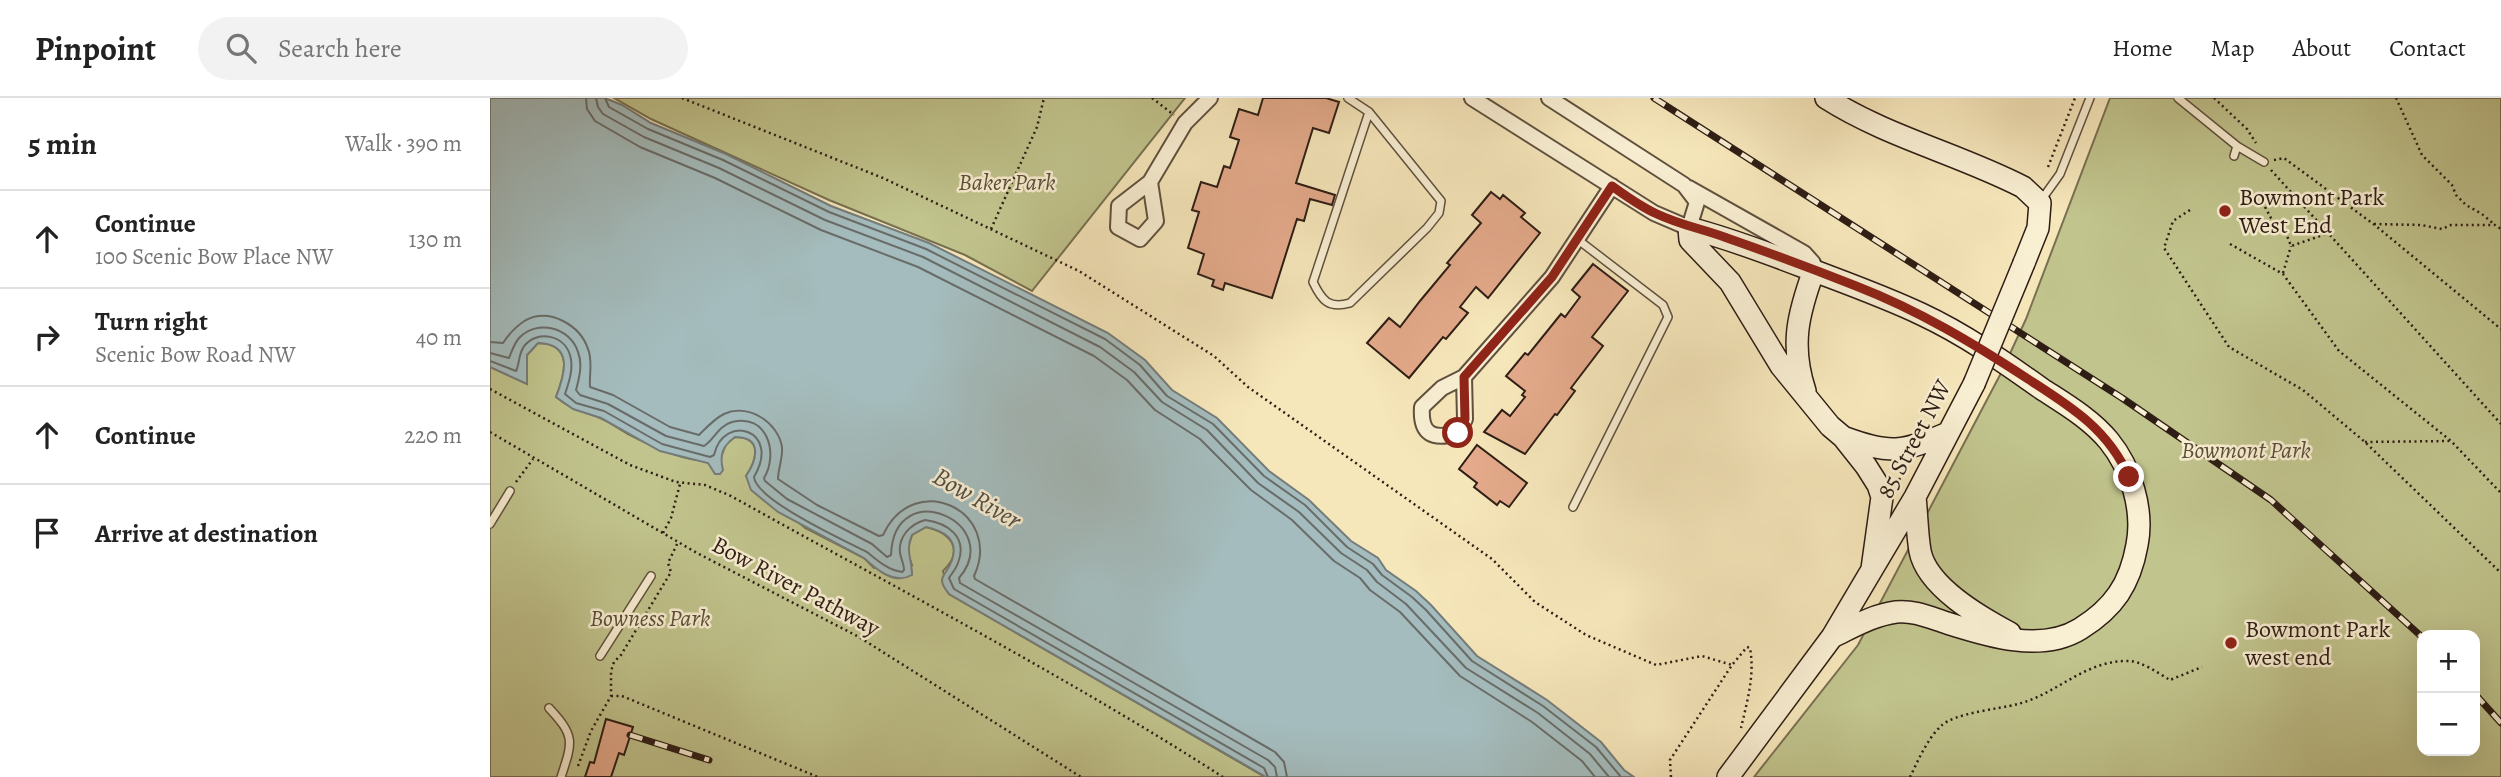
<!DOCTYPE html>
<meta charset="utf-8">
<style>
body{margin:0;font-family:Alegreya,serif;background:#f2f2f2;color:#222}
.controls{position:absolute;right:21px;bottom:21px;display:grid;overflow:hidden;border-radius:14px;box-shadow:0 7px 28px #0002}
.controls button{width:63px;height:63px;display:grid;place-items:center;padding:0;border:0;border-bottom:2px solid #e0e0e0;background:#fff;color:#222;font:35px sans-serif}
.stop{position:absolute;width:21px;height:21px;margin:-16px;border:5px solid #8f2418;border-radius:50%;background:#fff}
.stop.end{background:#8f2418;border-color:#fff;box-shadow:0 2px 7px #0008}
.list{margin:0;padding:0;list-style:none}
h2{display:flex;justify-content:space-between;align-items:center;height:91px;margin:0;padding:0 28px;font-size:30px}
h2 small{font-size:23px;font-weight:400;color:#767676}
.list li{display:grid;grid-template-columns:46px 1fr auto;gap:21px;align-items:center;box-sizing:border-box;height:98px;padding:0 28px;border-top:2px solid #e0e0e0}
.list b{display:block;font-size:26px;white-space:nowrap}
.list p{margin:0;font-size:23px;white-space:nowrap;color:#767676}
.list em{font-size:23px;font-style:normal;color:#767676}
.icon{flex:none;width:38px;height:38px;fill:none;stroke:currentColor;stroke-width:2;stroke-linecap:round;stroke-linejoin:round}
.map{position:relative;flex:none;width:2011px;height:679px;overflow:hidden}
header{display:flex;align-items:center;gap:42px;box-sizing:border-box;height:98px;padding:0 35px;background:#fff;border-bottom:2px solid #e0e0e0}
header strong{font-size:33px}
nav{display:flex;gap:38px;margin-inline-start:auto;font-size:24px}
.search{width:490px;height:63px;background:#f2f2f2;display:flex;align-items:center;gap:18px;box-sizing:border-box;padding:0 24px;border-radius:38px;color:#767676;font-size:26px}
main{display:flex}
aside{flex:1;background:#fff}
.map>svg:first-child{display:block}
.green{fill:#c1c48d;stroke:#787051;stroke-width:2;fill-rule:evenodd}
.water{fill:#a4bcbd;stroke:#757c7a;stroke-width:2}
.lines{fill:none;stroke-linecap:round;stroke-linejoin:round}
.shore{stroke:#696c69;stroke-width:2}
.building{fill:#e4aa8b;stroke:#2e1d15;stroke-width:2}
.lane-casing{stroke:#60503e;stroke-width:10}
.street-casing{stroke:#60503e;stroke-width:18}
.secondary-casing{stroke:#2e1d15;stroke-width:24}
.path{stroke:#2e1d15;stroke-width:2.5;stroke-dasharray:2 3.5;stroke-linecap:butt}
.lane{stroke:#f9efd3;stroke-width:7}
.street{stroke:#f9efd3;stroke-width:14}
.secondary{stroke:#f9efd3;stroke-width:21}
.rail-casing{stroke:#2e1d15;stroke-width:7}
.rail{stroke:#f9efd3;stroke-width:4.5;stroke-dasharray:13;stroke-linecap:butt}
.secondary-bridge-casing{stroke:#2e1d15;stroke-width:24;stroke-linecap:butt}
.secondary-bridge{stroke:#f9efd3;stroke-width:21}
.route{stroke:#8f2418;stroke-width:9}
.poi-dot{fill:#8f2418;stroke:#f9efd3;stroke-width:2.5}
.labels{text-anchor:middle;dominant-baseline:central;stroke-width:5;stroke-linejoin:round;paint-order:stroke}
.park-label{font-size:24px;font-style:italic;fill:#5a4f39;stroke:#f9efd3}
.poi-label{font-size:24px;fill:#2e1d15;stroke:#f9efd3;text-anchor:start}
.street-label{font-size:24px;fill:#2e1d15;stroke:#f9efd3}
.water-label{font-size:26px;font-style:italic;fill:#514d47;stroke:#f9efd3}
</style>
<header>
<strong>Pinpoint</strong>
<div class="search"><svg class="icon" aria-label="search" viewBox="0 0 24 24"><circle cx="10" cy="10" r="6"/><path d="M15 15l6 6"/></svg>Search here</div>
<nav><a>Home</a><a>Map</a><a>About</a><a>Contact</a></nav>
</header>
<main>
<aside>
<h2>5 min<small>Walk · 390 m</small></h2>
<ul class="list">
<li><svg class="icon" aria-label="ahead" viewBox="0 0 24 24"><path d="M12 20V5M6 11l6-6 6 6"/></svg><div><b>Continue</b><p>100 Scenic Bow Place NW</p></div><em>130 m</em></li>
<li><svg class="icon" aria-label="right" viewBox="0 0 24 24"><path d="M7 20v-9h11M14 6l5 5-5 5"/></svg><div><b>Turn right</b><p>Scenic Bow Road NW</p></div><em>40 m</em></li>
<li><svg class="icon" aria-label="ahead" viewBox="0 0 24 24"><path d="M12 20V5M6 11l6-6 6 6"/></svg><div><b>Continue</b></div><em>220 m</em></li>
<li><svg class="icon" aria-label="arrive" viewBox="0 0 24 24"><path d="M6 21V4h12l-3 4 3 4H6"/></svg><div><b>Arrive at destination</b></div></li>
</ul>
</aside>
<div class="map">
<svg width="2011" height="679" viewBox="0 0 2011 679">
<rect width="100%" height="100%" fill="#f6e7bb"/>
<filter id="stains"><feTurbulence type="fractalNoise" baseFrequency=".00286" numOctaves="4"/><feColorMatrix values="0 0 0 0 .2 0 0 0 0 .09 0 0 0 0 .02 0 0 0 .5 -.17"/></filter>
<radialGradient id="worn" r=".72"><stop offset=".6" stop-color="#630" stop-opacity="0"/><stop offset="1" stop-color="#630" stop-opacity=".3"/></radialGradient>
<!-- green -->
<path class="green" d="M 124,0 L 695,0 L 542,193 L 475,157 L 339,102 L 161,21 Z
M 1620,0 L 2011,0 L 2011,679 L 1264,679 L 1368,547 L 1510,277 L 1536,221 ZM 1932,537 L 1985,537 L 1985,653 L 1932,653 Z
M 48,245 C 84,246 75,276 66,299 C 81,312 92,312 110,320 C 120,324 128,331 138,336 C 163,349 202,368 230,362 L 236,346 L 245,339 C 273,339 267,362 256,378 L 315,430 L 374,460 L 384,470 L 422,467 L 417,453 L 422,437 L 436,429 C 461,435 475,452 453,473 L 459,496 L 775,679 L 0,679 L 0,269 L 37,286 L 37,257 Z"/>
<!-- water -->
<path class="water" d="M 0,0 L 115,0 L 132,7 L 161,25 L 236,56 L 341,108 L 439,145 L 618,235 L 655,262 L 682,292 L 727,320 L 779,373 L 819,402 L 861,443 L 888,460 L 896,472 L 926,493 L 941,507 L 987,558 L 1057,602 L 1111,644 L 1134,672 L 1144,679 L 776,679 L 459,496 C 444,478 457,478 462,462 C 469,441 454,433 436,429 L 422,437 C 415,452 422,461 422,477 C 404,487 387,472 374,460 L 288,414 L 261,392 L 256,378 C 267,362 273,339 245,339 C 233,348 229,356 233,372 L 230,376 L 225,376 L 218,365 L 170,353 L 111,320 L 83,311 L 66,299 C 75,276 84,246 48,245 L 37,257 L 37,286 L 0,269 Z"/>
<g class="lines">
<!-- shore -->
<path class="shore" d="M 96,0 L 97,11 L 105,23 L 150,49 L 225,80 L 331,132 L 428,169 L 604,258 L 637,282 L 665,312 L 710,341 L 761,392 L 802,422 L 844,463 L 870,480 L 880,492 L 910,514 L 970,578 L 1042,624 L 1092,663 L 1105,679
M 106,0 L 108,9 L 113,16 L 154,39 L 229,70 L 335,122 L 433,159 L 610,249 L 644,274 L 672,304 L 717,332 L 768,385 L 809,414 L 851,455 L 877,472 L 887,484 L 916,506 L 976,570 L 1048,615 L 1100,656 L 1119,679
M 115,0 L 119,9 L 158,31 L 233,62 L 339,114 L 436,151 L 615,241 L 650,267 L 677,298 L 723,326 L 774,378 L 815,407 L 857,449 L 883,466 L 892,477 L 922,499 L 936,512 L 982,563 L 1053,608 L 1106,649 L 1131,679
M 0,244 L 13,245 C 19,236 26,228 36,222 C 60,210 90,227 98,251 C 103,263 99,277 100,289 L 123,297 L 180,329 L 209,337 C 217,329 224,321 234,316 C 258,305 288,324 292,349 C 293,360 288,371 288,381 L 327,407 L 389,438 L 393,437 C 424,370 514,413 484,478 L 485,481 L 785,654 L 794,664 L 797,679
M 0,255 L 19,260 C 22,253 24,246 29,240 C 47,221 80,229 88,254 C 93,266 89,281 86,292 L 90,297 L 118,306 L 176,338 L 214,348 C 224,342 228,328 242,324 C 277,315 289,355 274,380 L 275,383 L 297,401 L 382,446 L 397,459 L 401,457 C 404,375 516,425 469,480 L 470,485 L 778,662 L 785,669 L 787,679
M 0,263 L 26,273 C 30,265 28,255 35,247 C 48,232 74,237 80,257 C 84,270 79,284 75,296 L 86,305 L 114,313 L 172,346 L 220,359 L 224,357 C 234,314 292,332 264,379 C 266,402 355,443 377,454 C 388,463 398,472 412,474 L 414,472 C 414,466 411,461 410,455 C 408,438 421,426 435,422 C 458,425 478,439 468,465 C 466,471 462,475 459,480 L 464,491 L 774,670 L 778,679"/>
</g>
<!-- building -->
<path class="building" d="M 773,0 L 836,0 L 849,4 L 839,35 L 823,30 L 806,85 L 845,97 L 842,107 L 820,101 L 814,123 L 807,121 L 782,200 L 735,185 L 733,192 L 722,188 L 724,182 L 708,176 L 714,156 L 698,150 L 709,114 L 702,112 L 711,84 L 727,89 L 734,68 L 740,70 L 749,42 L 740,39 L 749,11 L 768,17 Z
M 1001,94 L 1010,101 L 1013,97 L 1035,115 L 1031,119 L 1050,135 L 998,200 L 986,189 L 970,209 L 978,215 L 956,241 L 953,239 L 919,280 L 877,245 L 899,220 L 910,229 L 930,203 L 960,167 L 957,165 L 991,125 L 982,117 Z
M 1103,166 L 1138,193 L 1102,239 L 1113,248 L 1081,290 L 1085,293 L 1067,317 L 1065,316 L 1035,356 L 994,334 L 1012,312 L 1020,318 L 1035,299 L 1032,297 L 1035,293 L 1016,278 L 1035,255 L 1038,257 L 1071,216 L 1075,219 L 1090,199 L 1082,192 Z
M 987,347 L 1037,385 L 1019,409 L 1010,403 L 1007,407 L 984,389 L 987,385 L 969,371 Z
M 116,621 L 143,629 L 134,657 L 129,655 L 121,679 L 95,679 L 100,664 L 104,665 Z"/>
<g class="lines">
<!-- lane casing -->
<g class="lane-casing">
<path id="lane" d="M 858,0 L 879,14 L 951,103 L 949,115 L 937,130 L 860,205 C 839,211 832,203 823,184 L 879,14
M 1688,0 L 1747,48 L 1744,58
M 1747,48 L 1774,64
M 1552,101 L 1570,76 L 1600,0
M 1083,409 L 1178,219 L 1173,207 L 1087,141
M 0,426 L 20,393
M 110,558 L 161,478
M 59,610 C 85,638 83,643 71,679"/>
</g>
<!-- street casing -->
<g class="street-casing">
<path id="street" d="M 982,0 L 1164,115 L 1199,130 L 1207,104 L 1194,87 L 1059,0
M 660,84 L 666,123 L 650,141 L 628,129 L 629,108 L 660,84 L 695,25 L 720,0
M 1199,90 L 1314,155 L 1323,165 L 1324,172
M 974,279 L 975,321 L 968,335 C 943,342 930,337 932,309 L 952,290 L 974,279 L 1062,179 L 1122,88"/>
</g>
<!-- secondary casing -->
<g class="secondary-casing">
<path id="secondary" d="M 1336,0 C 1397,39 1469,56 1533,89 L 1550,105 L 1548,130 L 1534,165
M 1315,293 C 1300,247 1308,216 1324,172
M 1353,339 C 1401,357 1412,354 1458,335
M 1425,399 C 1427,417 1427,435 1430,453 C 1437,489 1490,519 1520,535
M 1342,539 C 1363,529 1383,517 1406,514 C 1424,512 1441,520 1457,525 C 1498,538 1551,555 1590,531 C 1624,510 1640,486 1647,447 C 1654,412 1641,370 1619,343 C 1601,321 1575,306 1552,291 C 1514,264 1474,236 1431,216 C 1393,198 1353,184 1314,169 C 1275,154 1238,140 1199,130 L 1200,142 L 1240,184 L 1291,268 L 1340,328 L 1353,339 L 1376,368 L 1388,387 L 1392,399 L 1382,471
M 1238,679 L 1342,539 L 1425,399 L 1484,286"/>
</g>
<!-- path -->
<path class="path" d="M 192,0 L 393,80 L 589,173 L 724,258 L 758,289 L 1002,461 L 1045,504 L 1096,537 L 1166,567 L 1212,558 L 1242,567
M 662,0 L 684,17
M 1724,0 L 1757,31 L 1766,45
M 1906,0 L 1932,57 L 1962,87 L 1966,97 L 1976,107 L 1992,116 L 2005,127
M 1784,62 L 1794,60 L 1886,128 L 2011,231
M 1558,69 L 1585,0
M 1781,72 L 2011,326
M 1775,109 L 1781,120 L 1794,130 L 1801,148 L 1836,136
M 1700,112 L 1683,123 L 1674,150 L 1739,249 L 1813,292 L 1875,344 L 2011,475
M 1884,126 L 1931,127 L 1952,131 L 1961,127 L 2005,127 L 2011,131
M 501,131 L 547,29 L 554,0
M 1740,146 L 1793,176 L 1849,253 L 1961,343 L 2011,395
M 1793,175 L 1801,148
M 0,291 L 140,367 L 186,384 L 215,387 L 241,398 C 406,490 574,577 733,679
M 0,334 L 207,455 L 369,539 L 591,679
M 1875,344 L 1959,343
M 26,384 L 43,361
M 1407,387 L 1415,368
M 173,435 L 181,420 L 190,386
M 121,598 L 132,598 L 328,679
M 88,668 L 101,633 L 121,598 L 121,573 L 124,564 L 131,557 L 181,474 L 178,465 L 188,444
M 1181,679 L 1180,662 L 1242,567 L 1257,549 L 1260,550 C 1265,577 1257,604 1251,630
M 1420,679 C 1428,663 1437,641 1451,628 C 1464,615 1509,611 1528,606 C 1567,596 1594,563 1637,563 C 1650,562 1668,575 1680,582 L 1712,569"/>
<!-- lane -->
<use href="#lane" class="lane"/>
<!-- street -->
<use href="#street" class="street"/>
<!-- secondary -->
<use href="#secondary" class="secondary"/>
<!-- rail casing -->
<g class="rail-casing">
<path id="rail" d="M 1164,0 L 1632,300 L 1781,402 L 1932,539
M 1985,596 L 2011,625
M 140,637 L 219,662"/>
</g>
<!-- rail -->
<use href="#rail" class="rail"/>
<!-- secondary-bridge casing -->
<g class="secondary-bridge-casing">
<path id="secondary-bridge" d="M 1484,286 L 1534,165"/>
</g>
<!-- secondary-bridge -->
<use href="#secondary-bridge" class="secondary-bridge"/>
</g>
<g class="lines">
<!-- route -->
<path class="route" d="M 968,335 L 975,321 L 974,279 L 1062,179 L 1122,88 C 1136,98 1151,109 1167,116 C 1190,127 1213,131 1237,140 C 1280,155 1323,171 1366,188 C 1428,212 1483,245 1538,281 C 1580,308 1618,331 1639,379"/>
</g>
<!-- markers -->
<g class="poi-dot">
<circle cx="1735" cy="113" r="7"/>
<circle cx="1741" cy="545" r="7"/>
</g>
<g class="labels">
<!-- park labels -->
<g class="park-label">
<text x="517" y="84">Baker Park</text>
<text x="1756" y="352">Bowmont Park</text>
<text x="160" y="520">Bowness Park</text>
</g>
<!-- poi labels -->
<g class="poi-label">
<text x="1749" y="99">Bowmont Park<tspan x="1749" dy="28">West End</tspan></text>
<text x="1755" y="531">Bowmont Park<tspan x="1755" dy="28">west end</tspan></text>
</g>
<!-- street labels -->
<g class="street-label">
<text transform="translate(1424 341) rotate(-62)">85 Street NW</text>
<text transform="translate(306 488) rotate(28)">Bow River Pathway</text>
</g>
<!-- water labels -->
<g class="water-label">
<text transform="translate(487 400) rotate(30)">Bow River</text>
</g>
</g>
<rect width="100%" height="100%" filter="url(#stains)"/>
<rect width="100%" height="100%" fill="url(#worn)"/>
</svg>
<div class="controls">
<button>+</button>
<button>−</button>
</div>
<div class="stop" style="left:968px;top:335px"></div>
<div class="stop end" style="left:1639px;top:379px"></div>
</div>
</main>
